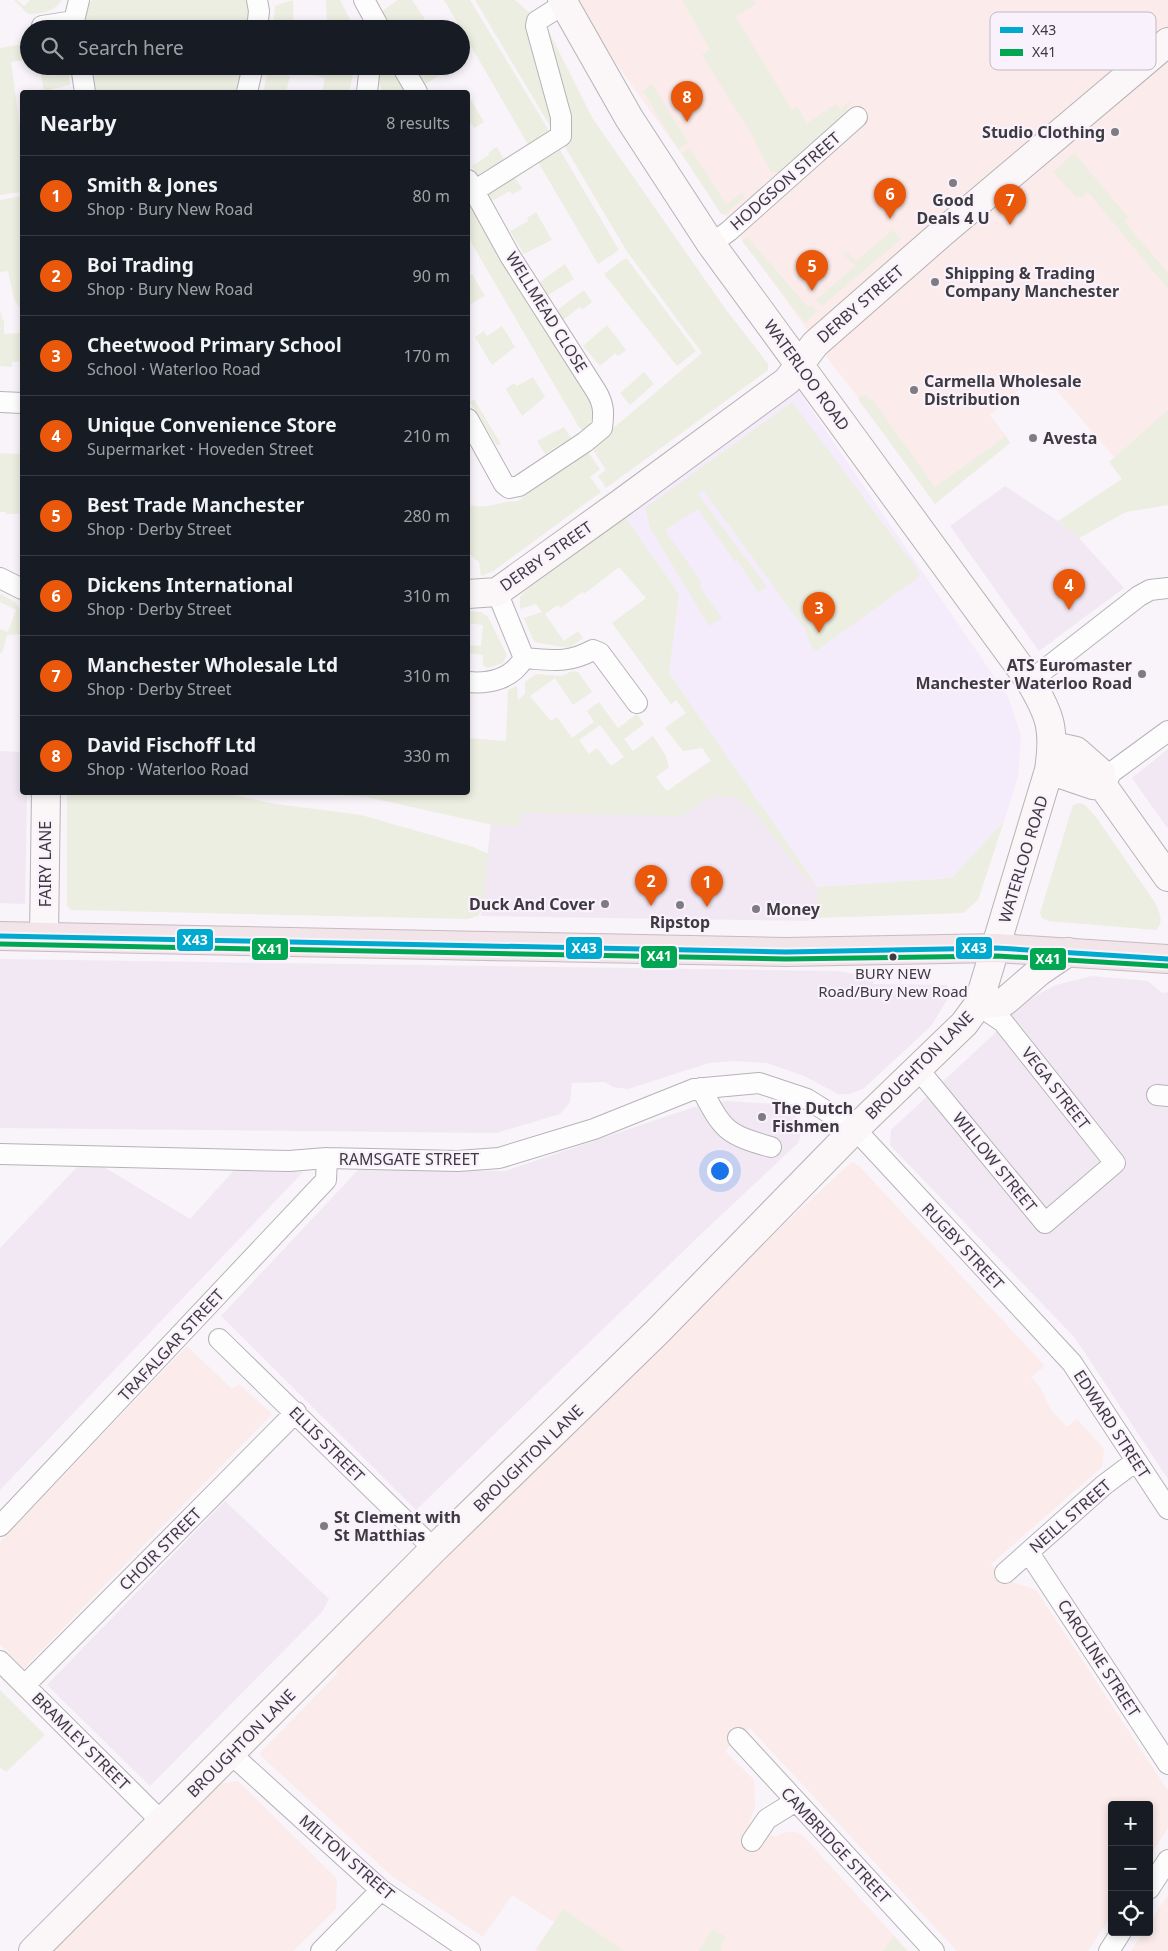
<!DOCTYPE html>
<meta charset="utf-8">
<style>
body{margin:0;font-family:"Noto Sans",sans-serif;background:#242831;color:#f1f3f6}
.controls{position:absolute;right:15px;bottom:15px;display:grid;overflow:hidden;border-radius:5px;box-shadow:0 2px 8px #0003}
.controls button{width:45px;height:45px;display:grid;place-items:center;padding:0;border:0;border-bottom:1px solid #363941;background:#171b24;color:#f1f3f6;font:25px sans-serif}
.you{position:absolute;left:719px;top:1170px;width:18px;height:18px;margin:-12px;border:4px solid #fff;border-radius:50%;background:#1a73e8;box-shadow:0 0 0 8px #1a73e833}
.badge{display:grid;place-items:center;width:32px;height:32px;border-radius:50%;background:#ea580c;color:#fff;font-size:16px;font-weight:700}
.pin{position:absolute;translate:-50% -41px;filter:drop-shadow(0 1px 2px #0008)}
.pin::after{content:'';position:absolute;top:26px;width:18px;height:15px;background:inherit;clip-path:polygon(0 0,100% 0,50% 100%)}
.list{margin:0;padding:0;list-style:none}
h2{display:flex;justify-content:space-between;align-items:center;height:65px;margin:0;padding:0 20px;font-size:21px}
h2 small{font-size:16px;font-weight:400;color:#9ea1a6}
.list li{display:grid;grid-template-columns:32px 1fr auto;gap:15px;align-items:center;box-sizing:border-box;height:80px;padding:0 20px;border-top:1px solid #363941}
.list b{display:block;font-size:19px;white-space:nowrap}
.list p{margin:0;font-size:16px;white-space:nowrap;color:#9ea1a6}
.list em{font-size:16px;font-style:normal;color:#9ea1a6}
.icon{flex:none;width:28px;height:28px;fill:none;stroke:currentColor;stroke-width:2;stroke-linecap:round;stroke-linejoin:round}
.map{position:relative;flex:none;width:1168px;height:1951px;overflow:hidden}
.search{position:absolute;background:#171b24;box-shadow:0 2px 8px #0003;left:20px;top:20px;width:450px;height:55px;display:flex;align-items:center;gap:12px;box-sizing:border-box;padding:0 18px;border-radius:28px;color:#9ea1a6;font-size:19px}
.panel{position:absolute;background:#171b24;box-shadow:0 2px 8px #0003;left:20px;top:90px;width:450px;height:705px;border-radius:5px}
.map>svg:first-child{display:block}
.built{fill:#f1e8f4}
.industrial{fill:#fbebea}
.education{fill:#f4ecfa}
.green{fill:#eceee1;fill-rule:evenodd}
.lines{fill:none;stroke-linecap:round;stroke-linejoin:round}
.street-casing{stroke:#b6b3b7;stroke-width:22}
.secondary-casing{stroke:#b6b3b7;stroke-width:30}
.highway-casing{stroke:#c9bac0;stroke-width:30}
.street{stroke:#fefdfe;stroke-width:20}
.secondary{stroke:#fbf6f7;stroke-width:28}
.highway{stroke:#f1e5e9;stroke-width:28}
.bus-1-casing{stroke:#f9f1fc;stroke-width:9}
.bus-2-casing{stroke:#f9f1fc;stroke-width:9}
.bus-1{stroke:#00a9ce;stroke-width:5}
.bus-2{stroke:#00a651;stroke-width:5}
.poi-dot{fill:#7f7c81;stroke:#f9f1fc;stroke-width:2}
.bus-dot{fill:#3e3b40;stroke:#f9f1fc;stroke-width:2}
.labels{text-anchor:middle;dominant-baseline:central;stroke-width:4.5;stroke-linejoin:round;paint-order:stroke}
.bus-label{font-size:15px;fill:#3e3b40;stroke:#f9f1fc}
.poi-label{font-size:16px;font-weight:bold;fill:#3e3b40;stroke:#f9f1fc;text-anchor:start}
.street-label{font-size:16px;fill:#3e3b40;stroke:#f9f1fc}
.key{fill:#f9f1fc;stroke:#c1bac4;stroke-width:1}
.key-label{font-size:14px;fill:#3e3b40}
.line-badge{stroke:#f9f1fc;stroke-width:2}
.badge-label{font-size:14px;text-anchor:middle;font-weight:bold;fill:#fff}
</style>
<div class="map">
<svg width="1168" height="1951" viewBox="0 0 1168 1951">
<rect width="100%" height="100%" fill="#f8f4f9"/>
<!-- built -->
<path class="built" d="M 1005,486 L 1058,521 L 1079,538 L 1124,588 L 1039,651 L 950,526 Z
M 1168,749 L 1168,829 L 1132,778 Z
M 0,751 L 22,752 L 22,792 L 27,793 L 25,904 L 0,903 Z
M 723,752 L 818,887 L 816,921 L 481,916 L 493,803 L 667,791 Z
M 0,959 L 837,971 L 873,977 L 873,984 L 947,985 L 948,989 L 947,1000 L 931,1026 L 863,1089 L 849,1094 L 838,1094 L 804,1076 L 767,1063 L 733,1061 L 709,1063 L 628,1089 L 613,1087 L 605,1082 L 572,1083 L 570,1102 L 560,1114 L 496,1133 L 0,1128 Z
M 1091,976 L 1148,981 L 1162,993 L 1168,992 L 1168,1479 L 1075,1338 L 890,1145 L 891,1130 L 997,1031 L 1011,1014 L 1035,996 L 1056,985 Z
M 727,1101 L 778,1104 L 794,1113 L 801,1131 L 799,1142 L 699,1236 L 416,1510 L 221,1316 L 360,1168 L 505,1171 L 694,1107 Z
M 81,1163 L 99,1164 L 190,1219 L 235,1169 L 303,1172 L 0,1490 L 0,1248 Z
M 225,1501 L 329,1599 L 322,1612 L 150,1786 L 47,1685 Z"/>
<!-- industrial -->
<path class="industrial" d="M 571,0 L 1168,0 L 1168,412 L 1114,457 L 1041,372 L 990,415 L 1006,436 L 933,491 L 831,363 Z
M 852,1162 L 859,1166 L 1045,1366 L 1031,1377 L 1040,1387 L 1051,1410 L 1067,1427 L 1077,1419 L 1104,1449 L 1102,1467 L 991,1564 L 1007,1580 L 1036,1590 L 1168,1791 L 1168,1828 L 1149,1857 L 1149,1805 L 1112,1805 L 1112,1915 L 1088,1951 L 957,1951 L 750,1728 L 725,1751 L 754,1780 L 755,1807 L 749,1823 L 775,1837 L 786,1832 L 796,1832 L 803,1836 L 908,1951 L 536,1951 L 535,1950 L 554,1922 L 512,1895 L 483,1937 L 392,1876 L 259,1754 L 337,1674 L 336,1658 L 654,1343 Z
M 187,1346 L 232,1389 L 239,1384 L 272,1414 L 24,1668 L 0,1644 L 0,1542 Z
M 238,1781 L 337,1879 L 336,1909 L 293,1951 L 45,1951 L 212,1785 Z
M 1168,1895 L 1168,1951 L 1131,1951 L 1143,1932 L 1149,1932 L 1149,1923 Z"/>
<!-- education -->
<path class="education" d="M 796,387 L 1008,697 L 1021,736 L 1018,776 L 1004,821 L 952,878 L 818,887 L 669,673 L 679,594 L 625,517 Z"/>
<!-- green -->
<path class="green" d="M 14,0 L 17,0 L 24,6 L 30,0 L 62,0 C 54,12 41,14 28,14 Z
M 92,0 L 246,0 L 250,9 L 248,29 L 84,29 L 86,7 Z
M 293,0 L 294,29 L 273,29 L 275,6 Z
M 326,0 L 340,0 L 355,29 L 327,29 Z
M 398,0 L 412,0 L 425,19 L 414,26 L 411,22 L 399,29 L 392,29 L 382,11 Z
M 444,0 L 470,0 L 551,134 L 529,146 Z
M 475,0 L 515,0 L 530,13 L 530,23 L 554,124 L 553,131 Z
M 682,0 L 753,0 L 755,4 L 736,17 L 792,110 L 797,107 L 807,123 L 836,104 L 840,110 L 852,99 L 843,117 L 783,173 L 778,174 L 770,170 L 752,135 L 702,55 L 710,49 Z
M 547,28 L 593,119 L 724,307 L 768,364 L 768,370 L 606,488 L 598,476 L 606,470 L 591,447 L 702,353 L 626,250 L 565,147 L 571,132 L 571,118 Z
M 29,43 L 29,59 L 11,62 L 22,143 L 22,192 L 0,195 L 0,48 Z
M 40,66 L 48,66 L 51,76 L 69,73 L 70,85 L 52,89 L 52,92 L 44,92 Z
M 90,66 L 242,66 L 238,92 L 93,92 Z
M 295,66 L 355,66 L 349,92 L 322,92 L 325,78 L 294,71 Z
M 383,66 L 390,66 L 407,92 L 383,92 L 377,79 L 379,68 Z
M 413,66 L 452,66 L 455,71 L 445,77 L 443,73 L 424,85 Z
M 267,75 L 290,76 L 286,92 L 263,92 Z
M 652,84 L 688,142 L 678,149 L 643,91 Z
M 468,95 L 484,122 L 474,128 L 472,124 L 468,126 Z
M 497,147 L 505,161 L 478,177 L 472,166 L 489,155 L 488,153 Z
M 690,148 L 726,204 L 743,192 L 744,198 L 724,215 L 721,214 L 682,154 Z
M 560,150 L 619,250 L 598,264 L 538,162 Z
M 1074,153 L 1128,217 L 1124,221 L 1168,273 L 1168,289 L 1088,192 L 1082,197 L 1076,197 L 1053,172 Z
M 514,176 L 522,189 L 512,195 L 510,191 L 492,201 L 486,192 Z
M 22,196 L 22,311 L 14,299 L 8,271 L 0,272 L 0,200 Z
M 468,197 L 590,402 C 593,414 593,423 585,432 L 579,427 L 468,237 Z
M 536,212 L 552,240 L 524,254 L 510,231 L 528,221 L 527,218 Z
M 893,230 L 901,239 L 822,306 L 816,300 L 855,266 L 844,255 L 847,252 L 856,261 Z
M 747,237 L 808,307 L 811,304 L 817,311 L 805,323 L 742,241 Z
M 624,259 L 627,259 L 696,351 L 677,366 L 604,274 Z
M 565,264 L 574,279 L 548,295 L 540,282 Z
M 472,274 L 485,296 L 469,305 L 471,308 L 468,310 L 468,277 Z
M 584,290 L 592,302 L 582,310 L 580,307 L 563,320 L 556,311 Z
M 0,309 L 2,319 L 4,320 L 4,334 L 22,333 L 22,362 L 12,362 L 12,367 L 0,366 Z
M 607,325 L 626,350 L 618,356 L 615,353 L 600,366 L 583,346 Z
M 502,326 L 515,347 L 492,365 L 475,337 L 484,331 L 487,336 Z
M 644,372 L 654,384 L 630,405 L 620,393 Z
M 533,377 L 545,397 L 522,416 L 506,389 L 514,383 L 517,386 Z
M 865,394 L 870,400 L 872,399 L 935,487 L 1006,436 L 1010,443 L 935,504 L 858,399 Z
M 474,399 L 501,444 L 497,446 L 470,402 Z
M 792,402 L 919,572 L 919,577 L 816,651 L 813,651 L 805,629 L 703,490 L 698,494 L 767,587 L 758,592 L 737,560 L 735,562 L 698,509 L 665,530 L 702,583 L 699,586 L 722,618 L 709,626 L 650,528 L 645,508 Z
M 1168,410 L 1168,505 L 1126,512 L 1079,538 L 1058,521 L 1122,479 L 1109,462 Z
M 564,427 L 571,438 L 545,454 L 537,441 Z
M 20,449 L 22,449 L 22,514 L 6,514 L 6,512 L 0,512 L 0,453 L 20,454 Z
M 587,451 L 600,469 L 590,477 L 601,492 L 492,572 L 481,576 L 479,562 L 468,553 L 468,504 C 488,511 497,501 518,501 Z
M 625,517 L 679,594 L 669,673 L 818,887 L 952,878 L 1004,821 L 978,900 L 963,913 L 815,918 L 818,887 L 800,871 L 756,814 L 735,797 L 710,797 L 682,816 L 522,813 L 520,826 L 488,824 L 367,797 L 309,793 L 468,792 L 468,738 L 506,741 L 508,690 L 517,686 L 518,700 L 525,694 L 525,682 L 536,674 L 562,676 L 572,671 L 578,672 L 592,692 L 573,705 L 555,678 L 530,696 L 551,721 L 557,717 L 572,738 L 594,722 L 587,711 L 599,702 L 618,728 L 637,714 L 644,724 L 624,739 L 633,751 L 653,736 L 666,756 L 669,767 L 656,777 L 667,791 L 711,761 L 702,748 L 683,751 L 665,728 L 686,713 L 676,700 L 671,704 L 612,623 L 646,598 L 619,567 L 584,594 L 582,592 L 561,608 L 558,605 L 545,614 L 564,641 L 578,631 L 583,638 L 569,648 L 534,642 L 524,618 L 542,612 L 536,604 L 520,609 L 520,597 L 526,590 ZM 600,725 L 624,757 L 611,766 L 597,748 L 589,754 L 579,740 Z
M 0,594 C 24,605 23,610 22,634 L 7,635 L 2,653 L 0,653 L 0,629 L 8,632 L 16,610 L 0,602 Z
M 468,611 L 481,612 L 488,617 L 507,655 L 503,663 L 487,668 L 483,665 L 483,655 L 468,653 L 468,645 L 481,646 L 483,625 L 468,623 Z
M 67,793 L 223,793 L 276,804 L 361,815 L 473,847 L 489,854 L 483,909 L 478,916 L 468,919 L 71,910 L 67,906 Z
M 1080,803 L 1085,805 L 1096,817 L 1156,904 C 1160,914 1164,922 1156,930 L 1048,921 L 1042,918 L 1040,913 L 1073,805 Z
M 0,1690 L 45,1735 L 6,1772 L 0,1767 Z
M 563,1909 L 624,1951 L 540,1951 L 537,1949 Z
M 713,1929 L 725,1937 L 720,1947 L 722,1951 L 699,1951 Z
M 894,1936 L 907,1951 L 883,1951 Z"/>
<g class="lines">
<!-- street casing -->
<g class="street-casing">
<path id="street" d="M 257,0 L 259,11 L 257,29
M 364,0 L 380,29
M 42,26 L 74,21
M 75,29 L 74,21 L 79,0
M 81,66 L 85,92
M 402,66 L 417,92
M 247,92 L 253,66
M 367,92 L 370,66
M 468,180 L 510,256 L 596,391 C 604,404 604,413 602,428 L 585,442 L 519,486 L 509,488 L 504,484 L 468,419
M 474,191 L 561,136 L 561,117 L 536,26 L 537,21 L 564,4
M 711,244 L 729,231 L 857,117
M 0,402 L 22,403
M 0,578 L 22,589
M 524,658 C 552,660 567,664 593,650 L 600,653 L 637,703
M 1030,681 L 1139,596 L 1150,590 L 1168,588
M 468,682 C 490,684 512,679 524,658 L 497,592
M 1103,786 L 1112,772 L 1168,731
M 918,1069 L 1045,1223 L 1115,1163 L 1003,1022 L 978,1005
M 701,1088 C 723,1130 725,1134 771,1147
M 1157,1095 L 1168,1096
M 0,1154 L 289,1161 L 327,1158 L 458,1161 L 499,1158 L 594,1129 L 694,1089 L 759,1083 L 807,1099 L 855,1129 L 1072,1363 L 1168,1509
M 219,1339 L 434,1549
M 0,1526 L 326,1180 L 327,1158
M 1029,1553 L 1168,1764
M 1005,1573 L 1104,1485 L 1136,1461
M 0,1661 L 162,1822
M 25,1685 L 296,1412
M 738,1738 L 934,1951
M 231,1754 L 381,1890 L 470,1951
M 752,1841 L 767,1819 L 796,1801
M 1149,1889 L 1168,1860
M 321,1951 L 381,1890
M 1109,1951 L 1121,1932"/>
</g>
<!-- secondary casing -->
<g class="secondary-casing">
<path id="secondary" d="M 468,594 L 497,592 L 621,503 L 787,381 L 815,344 L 943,232 L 1168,42
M 1053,746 L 1076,751 L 1101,773 L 1103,786 L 1168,877
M 1049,770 L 1093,785 L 1103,786
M 44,936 L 46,792
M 978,1005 L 1004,1002 L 1040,971 L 1068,952
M 33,1951 L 434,1549 L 657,1332 L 855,1129 L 964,1024 L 978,1005 L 1049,770 C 1055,730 1051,716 1030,681 L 711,244 L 629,118 L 562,0"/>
</g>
<!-- highway casing -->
<g class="highway-casing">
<path id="highway" d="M 0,936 L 786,952 L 997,948 L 1168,959"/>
</g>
<!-- street -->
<use href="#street" class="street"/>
<!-- secondary -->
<use href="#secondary" class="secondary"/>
<!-- highway -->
<use href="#highway" class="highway"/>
<!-- bus-1 casing -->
<g class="bus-1-casing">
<path id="bus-1" d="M 0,936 L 786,952 L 997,948 L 1168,959"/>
</g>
<!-- bus-2 casing -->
<g class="bus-2-casing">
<path id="bus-2" d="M 0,944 L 786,959 L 997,956 L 1168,966"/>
</g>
<!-- bus-1 -->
<use href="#bus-1" class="bus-1"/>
<!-- bus-2 -->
<use href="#bus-2" class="bus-2"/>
</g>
<!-- markers -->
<g class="poi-dot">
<circle cx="1115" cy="132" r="5"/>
<circle cx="953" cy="183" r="5"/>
<circle cx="935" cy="282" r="5"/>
<circle cx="914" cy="390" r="5"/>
<circle cx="1033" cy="438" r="5"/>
<circle cx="1142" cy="674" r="5"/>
<circle cx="605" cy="904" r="5"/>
<circle cx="680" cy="905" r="5"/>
<circle cx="756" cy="909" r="5"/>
<circle cx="762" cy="1117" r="5"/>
<circle cx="324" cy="1526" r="5"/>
</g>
<circle class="bus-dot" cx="893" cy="957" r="4.5"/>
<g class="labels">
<!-- bus labels -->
<g class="bus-label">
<text x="893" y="973">BURY NEW<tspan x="893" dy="18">Road/Bury New Road</tspan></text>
</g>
<!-- poi labels -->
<g class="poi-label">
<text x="1105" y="132" text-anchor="end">Studio Clothing</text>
<text x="953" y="200" text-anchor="middle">Good<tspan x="953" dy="18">Deals 4 U</tspan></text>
<text x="945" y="273">Shipping &amp; Trading<tspan x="945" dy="18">Company Manchester</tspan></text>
<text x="924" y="381">Carmella Wholesale<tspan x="924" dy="18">Distribution</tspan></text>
<text x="1043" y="438">Avesta</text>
<text x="1132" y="665" text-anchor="end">ATS Euromaster<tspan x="1132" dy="18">Manchester Waterloo Road</tspan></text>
<text x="595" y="904" text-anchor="end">Duck And Cover</text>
<text x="766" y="909">Money</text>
<text x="680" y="922" text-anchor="middle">Ripstop</text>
<text x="772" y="1108">The Dutch<tspan x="772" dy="18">Fishmen</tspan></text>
<text x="334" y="1517">St Clement with<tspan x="334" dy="18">St Matthias</tspan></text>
</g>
<!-- street labels -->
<g class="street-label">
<text transform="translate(785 181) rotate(-41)">HODGSON STREET</text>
<text transform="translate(860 304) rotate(-41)">DERBY STREET</text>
<text transform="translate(547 312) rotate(58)">WELLMEAD CLOSE</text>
<text transform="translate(807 375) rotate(54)">WATERLOO ROAD</text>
<text transform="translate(546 556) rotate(-35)">DERBY STREET</text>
<text transform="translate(1023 859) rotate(-73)">WATERLOO ROAD</text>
<text transform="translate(45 864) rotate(-90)">FAIRY LANE</text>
<text transform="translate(919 1065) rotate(-45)">BROUGHTON LANE</text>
<text transform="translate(1056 1088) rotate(52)">VEGA STREET</text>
<text x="409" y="1159">RAMSGATE STREET</text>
<text transform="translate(995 1162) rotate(51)">WILLOW STREET</text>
<text transform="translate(963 1246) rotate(47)">RUGBY STREET</text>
<text transform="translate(171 1345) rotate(-47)">TRAFALGAR STREET</text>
<text transform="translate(1112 1424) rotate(57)">EDWARD STREET</text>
<text transform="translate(327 1444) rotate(45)">ELLIS STREET</text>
<text transform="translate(528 1458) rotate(-44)">BROUGHTON LANE</text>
<text transform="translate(1070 1516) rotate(-41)">NEILL STREET</text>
<text transform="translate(160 1549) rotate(-45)">CHOIR STREET</text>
<text transform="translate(1099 1658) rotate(57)">CAROLINE STREET</text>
<text transform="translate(81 1741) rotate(45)">BRAMLEY STREET</text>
<text transform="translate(241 1743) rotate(-45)">BROUGHTON LANE</text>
<text transform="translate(836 1845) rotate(47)">CAMBRIDGE STREET</text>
<text transform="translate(347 1857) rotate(41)">MILTON STREET</text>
</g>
</g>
<!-- legend -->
<rect x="990" y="12" width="166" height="58" rx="8" class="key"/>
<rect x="1000" y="27" width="23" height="6" fill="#00a9ce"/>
<rect x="1000" y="49" width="23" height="7" fill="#00a651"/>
<g class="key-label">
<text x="1032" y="35">X43</text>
<text x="1032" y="57">X41</text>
</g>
<g class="line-badge">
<rect x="176" y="928" width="38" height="24" rx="5" fill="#00a9ce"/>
<rect x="565" y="936" width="38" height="24" rx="5" fill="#00a9ce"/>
<rect x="955" y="936" width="38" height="24" rx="5" fill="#00a9ce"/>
<rect x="251" y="937" width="38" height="24" rx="5" fill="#00a651"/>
<rect x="640" y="945" width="38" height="24" rx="5" fill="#00a651"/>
<rect x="1029" y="947" width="38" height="24" rx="5" fill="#00a651"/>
</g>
<g class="badge-label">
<text x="195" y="945">X43</text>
<text x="584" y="953">X43</text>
<text x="974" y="953">X43</text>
<text x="270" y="954">X41</text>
<text x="659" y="961">X41</text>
<text x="1048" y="964">X41</text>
</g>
</svg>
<div class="controls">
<button>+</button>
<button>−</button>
<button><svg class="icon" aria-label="locate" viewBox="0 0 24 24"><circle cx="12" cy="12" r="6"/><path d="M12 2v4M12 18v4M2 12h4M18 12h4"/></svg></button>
</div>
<div class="you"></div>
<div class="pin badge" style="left:707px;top:907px">1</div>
<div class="pin badge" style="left:651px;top:906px">2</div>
<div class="pin badge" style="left:819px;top:633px">3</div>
<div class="pin badge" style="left:1069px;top:610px">4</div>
<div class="pin badge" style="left:812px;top:291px">5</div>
<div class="pin badge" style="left:890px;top:219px">6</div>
<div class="pin badge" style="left:1010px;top:225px">7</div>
<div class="pin badge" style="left:687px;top:122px">8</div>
<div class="search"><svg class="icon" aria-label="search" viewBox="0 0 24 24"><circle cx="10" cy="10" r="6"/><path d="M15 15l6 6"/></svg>Search here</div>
<section class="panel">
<h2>Nearby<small>8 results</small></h2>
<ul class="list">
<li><span class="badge">1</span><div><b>Smith &amp; Jones</b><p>Shop · Bury New Road</p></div><em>80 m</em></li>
<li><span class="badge">2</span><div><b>Boi Trading</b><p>Shop · Bury New Road</p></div><em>90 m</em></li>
<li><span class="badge">3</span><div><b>Cheetwood Primary School</b><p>School · Waterloo Road</p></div><em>170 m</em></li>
<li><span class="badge">4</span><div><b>Unique Convenience Store</b><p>Supermarket · Hoveden Street</p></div><em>210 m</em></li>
<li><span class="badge">5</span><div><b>Best Trade Manchester</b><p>Shop · Derby Street</p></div><em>280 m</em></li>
<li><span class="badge">6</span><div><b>Dickens International</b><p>Shop · Derby Street</p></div><em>310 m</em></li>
<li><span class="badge">7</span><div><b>Manchester Wholesale Ltd</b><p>Shop · Derby Street</p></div><em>310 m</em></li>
<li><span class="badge">8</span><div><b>David Fischoff Ltd</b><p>Shop · Waterloo Road</p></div><em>330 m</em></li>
</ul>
</section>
</div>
